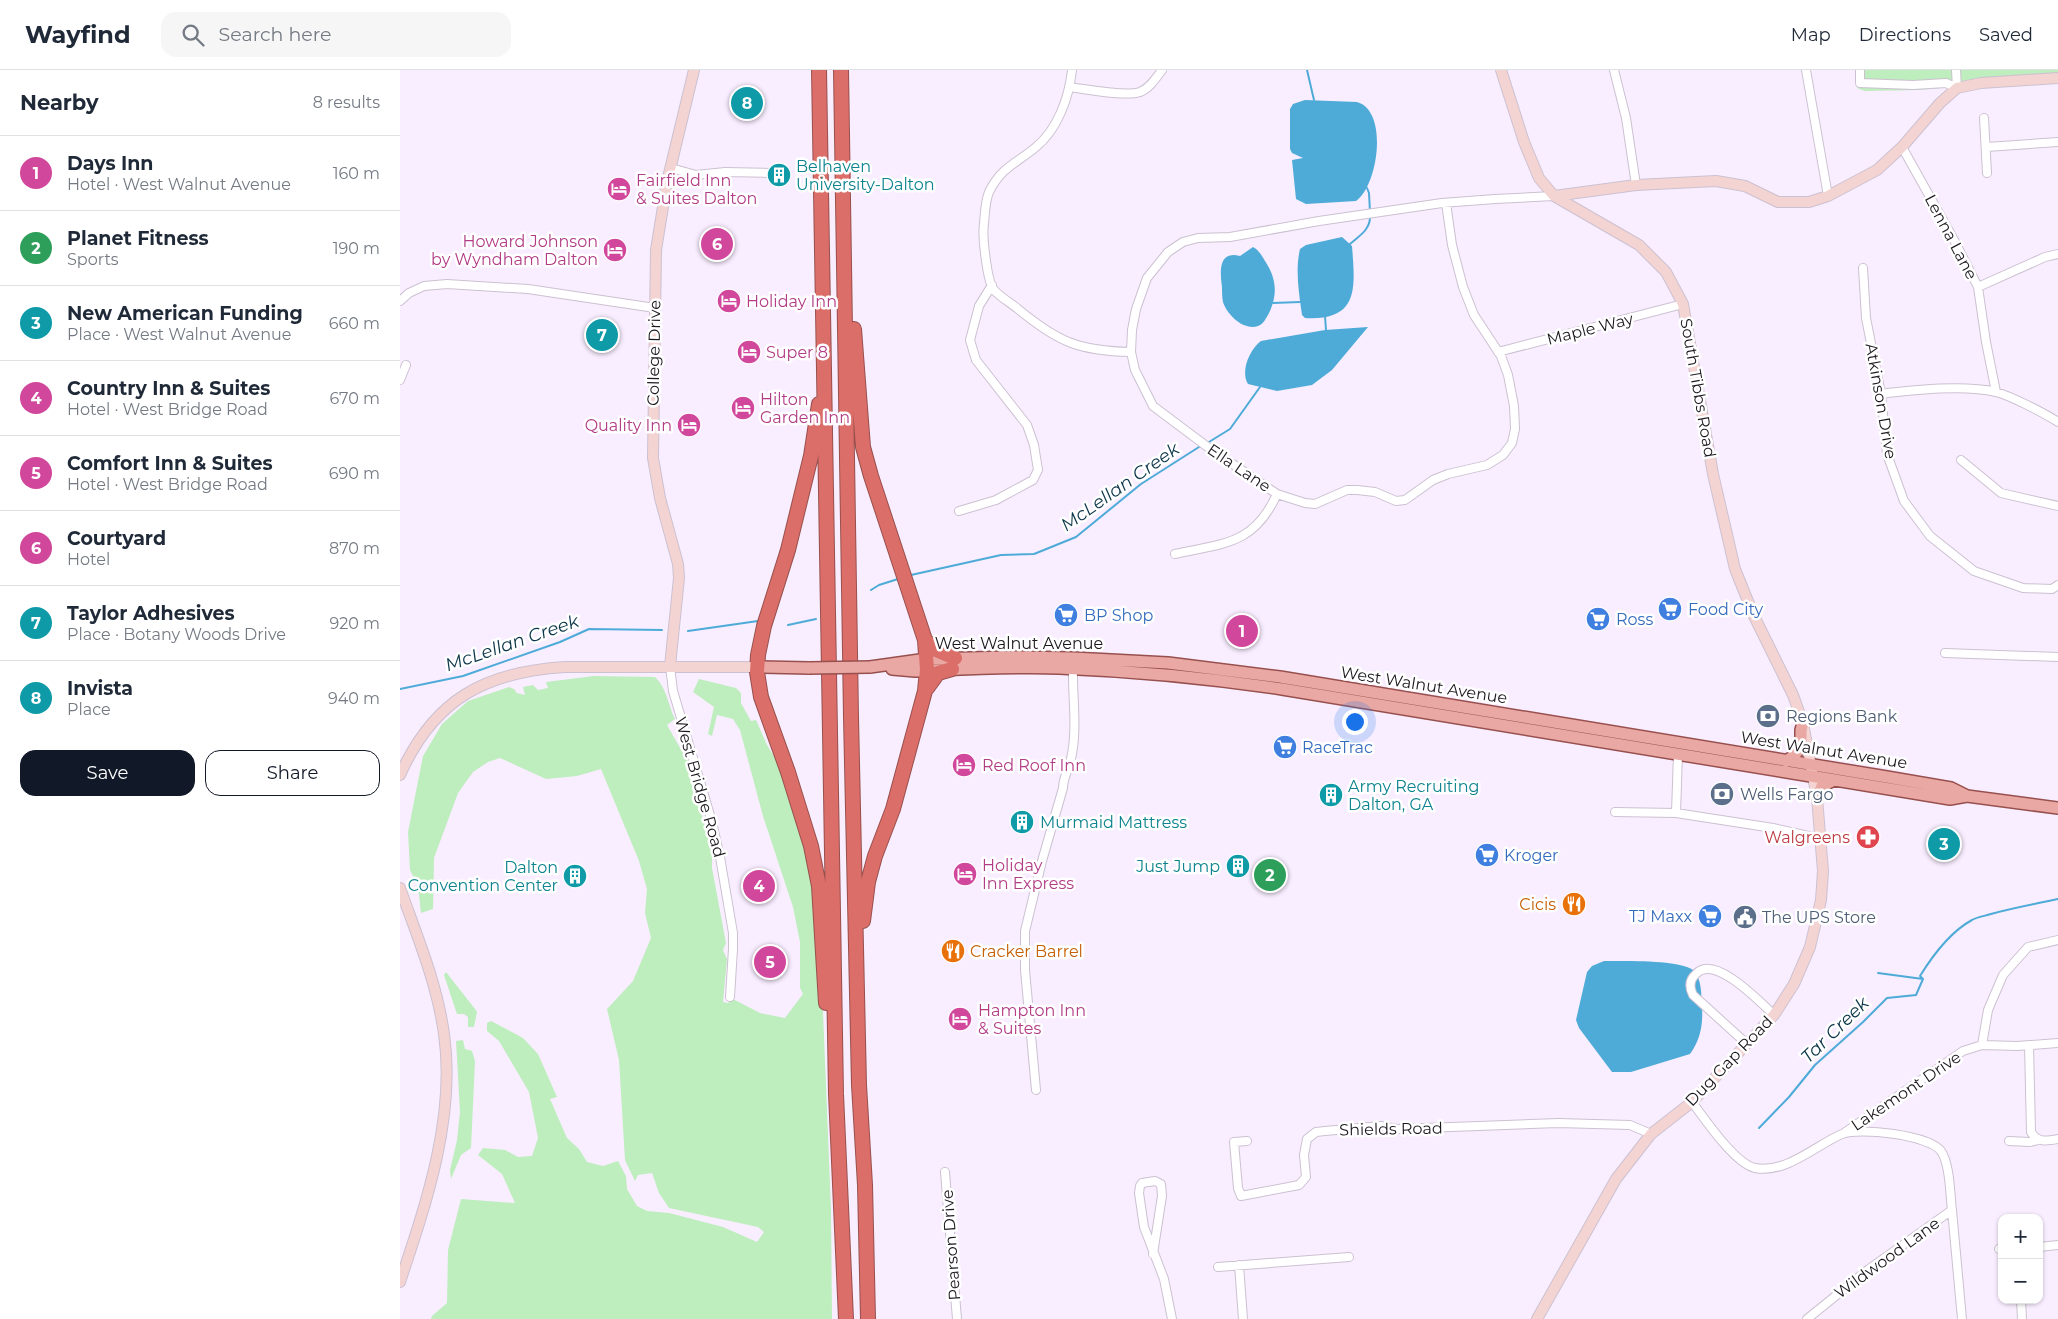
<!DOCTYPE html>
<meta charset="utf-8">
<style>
body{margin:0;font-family:Montserrat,sans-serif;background:#f6f6f7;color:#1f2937}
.controls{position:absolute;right:15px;bottom:15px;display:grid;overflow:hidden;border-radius:10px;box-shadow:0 1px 4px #0004}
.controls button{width:45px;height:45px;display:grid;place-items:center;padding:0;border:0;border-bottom:1px solid #e0e1e3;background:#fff;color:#1f2937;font:25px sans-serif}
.you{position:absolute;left:954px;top:651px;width:18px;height:18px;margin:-12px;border:4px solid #fff;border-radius:50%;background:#1a73e8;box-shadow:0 0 0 8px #1a73e833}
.badge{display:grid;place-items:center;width:32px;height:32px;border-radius:50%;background:#111827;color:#fff;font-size:16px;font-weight:700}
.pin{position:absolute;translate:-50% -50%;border:2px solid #fff;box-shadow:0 1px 5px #0006}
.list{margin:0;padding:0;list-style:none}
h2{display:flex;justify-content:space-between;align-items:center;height:65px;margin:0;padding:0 20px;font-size:21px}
h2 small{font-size:16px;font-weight:400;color:#747a83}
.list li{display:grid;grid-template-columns:32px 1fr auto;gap:15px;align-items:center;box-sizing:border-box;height:75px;padding:0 20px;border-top:1px solid #e0e1e3}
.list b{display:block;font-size:19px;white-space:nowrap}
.list p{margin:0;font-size:16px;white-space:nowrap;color:#747a83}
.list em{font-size:16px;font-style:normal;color:#747a83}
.actions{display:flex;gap:10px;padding:15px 20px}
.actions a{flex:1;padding:11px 0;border:1px solid #111827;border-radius:15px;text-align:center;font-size:18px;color:#111827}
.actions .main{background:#111827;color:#fff}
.icon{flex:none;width:28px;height:28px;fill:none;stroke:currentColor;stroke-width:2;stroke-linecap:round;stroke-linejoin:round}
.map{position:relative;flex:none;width:1658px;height:1249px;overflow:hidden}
header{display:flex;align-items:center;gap:30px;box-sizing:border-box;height:70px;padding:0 25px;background:#fff;border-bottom:1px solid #e0e1e3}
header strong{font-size:24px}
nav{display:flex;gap:28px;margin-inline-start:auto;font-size:18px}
.search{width:350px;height:45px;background:#f6f6f7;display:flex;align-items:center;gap:12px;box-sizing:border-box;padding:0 18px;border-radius:15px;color:#747a83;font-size:19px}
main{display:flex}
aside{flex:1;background:#fff}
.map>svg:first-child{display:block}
.green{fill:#beedbe}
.water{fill:#4eabd8}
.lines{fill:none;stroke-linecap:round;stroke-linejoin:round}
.stream{stroke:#4eabd8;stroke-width:2}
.street-casing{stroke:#ccc1d1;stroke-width:10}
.secondary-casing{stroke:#ccc1d1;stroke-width:12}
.primary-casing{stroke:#98504e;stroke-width:14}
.highway-casing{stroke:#98504e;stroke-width:16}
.street{stroke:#fff;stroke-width:8}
.secondary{stroke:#f4d4d2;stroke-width:10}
.primary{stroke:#e9a8a4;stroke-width:11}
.highway{stroke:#db6e68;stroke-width:14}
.primary-bridge-casing{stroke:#98504e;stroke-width:14;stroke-linecap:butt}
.primary-bridge{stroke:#e9a8a4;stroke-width:11}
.labels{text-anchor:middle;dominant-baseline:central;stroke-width:5;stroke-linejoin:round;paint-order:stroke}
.culture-label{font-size:16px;fill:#0d838f;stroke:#fff;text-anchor:start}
.hotel-label{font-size:16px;fill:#b23c85;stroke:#fff;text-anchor:start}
.street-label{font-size:16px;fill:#1b171d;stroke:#fff}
.shop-label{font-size:16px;fill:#366cbe;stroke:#fff;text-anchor:start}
.service-label{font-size:16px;fill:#4e5e75;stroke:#fff;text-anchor:start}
.health-label{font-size:16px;fill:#be3a42;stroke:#fff;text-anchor:end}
.food-label{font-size:16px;fill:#c56008;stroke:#fff;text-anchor:end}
.water-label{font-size:18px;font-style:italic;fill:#0b3548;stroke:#fff}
</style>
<header>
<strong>Wayfind</strong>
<div class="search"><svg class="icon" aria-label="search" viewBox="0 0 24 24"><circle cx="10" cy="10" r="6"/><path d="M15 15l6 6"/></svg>Search here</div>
<nav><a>Map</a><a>Directions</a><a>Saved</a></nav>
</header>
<main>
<aside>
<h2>Nearby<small>8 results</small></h2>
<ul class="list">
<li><span class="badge" style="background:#d1479c">1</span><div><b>Days Inn</b><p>Hotel · West Walnut Avenue</p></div><em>160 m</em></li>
<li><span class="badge" style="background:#2e9e5b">2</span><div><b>Planet Fitness</b><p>Sports</p></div><em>190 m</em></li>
<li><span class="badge" style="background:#0f9aa8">3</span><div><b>New American Funding</b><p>Place · West Walnut Avenue</p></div><em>660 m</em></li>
<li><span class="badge" style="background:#d1479c">4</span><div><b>Country Inn &amp; Suites</b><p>Hotel · West Bridge Road</p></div><em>670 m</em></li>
<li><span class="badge" style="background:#d1479c">5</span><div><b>Comfort Inn &amp; Suites</b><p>Hotel · West Bridge Road</p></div><em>690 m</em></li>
<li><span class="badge" style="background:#d1479c">6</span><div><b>Courtyard</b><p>Hotel</p></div><em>870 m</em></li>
<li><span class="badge" style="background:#0f9aa8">7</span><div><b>Taylor Adhesives</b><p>Place · Botany Woods Drive</p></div><em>920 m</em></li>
<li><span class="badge" style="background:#0f9aa8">8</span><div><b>Invista</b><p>Place</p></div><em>940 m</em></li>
</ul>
<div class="actions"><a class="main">Save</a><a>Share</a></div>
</aside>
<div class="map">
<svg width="1658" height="1249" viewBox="0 0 1658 1249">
<rect width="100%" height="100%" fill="#f9eeff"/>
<!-- green -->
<path class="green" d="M 1455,0 L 1658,0 L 1658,8 L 1519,20 L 1465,21 L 1457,18 Z
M 194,606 L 255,607 C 267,618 268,635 275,649 L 267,655 L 291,697 L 289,703 L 312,779 L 312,798 L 326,873 L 323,880 L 327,889 L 323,932 L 328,933 L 333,929 L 360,943 L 385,948 L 403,924 L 400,918 L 400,872 L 393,837 L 363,746 L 340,660 L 333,649 L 317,645 L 312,666 L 308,664 L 314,637 L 293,622 L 299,609 L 336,618 L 341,623 L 341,633 L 351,651 L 356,650 L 367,675 L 380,696 L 401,749 L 419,844 L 431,1139 L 432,1249 L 31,1249 L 32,1246 L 47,1233 L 48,1180 L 61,1129 L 115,1133 L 102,1104 L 78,1085 L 83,1078 L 105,1080 L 118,1087 L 132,1086 L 138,1068 L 129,1022 L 99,971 L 87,961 L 87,953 L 91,951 L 123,968 L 138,984 L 157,1027 L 150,1029 L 167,1068 L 179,1079 L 187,1092 L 203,1096 L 218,1091 L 226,1106 L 227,1119 L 237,1136 L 247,1141 L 269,1143 L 323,1157 L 357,1172 L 364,1162 L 358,1157 L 269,1138 L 259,1123 L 252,1103 L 238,1105 L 235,1111 L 225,1090 L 219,990 L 207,939 L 233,911 L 251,868 L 245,843 L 247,819 L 239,791 L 201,699 L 177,706 L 146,709 L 100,688 L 88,692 L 73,702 L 58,723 L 34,788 L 33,839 L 21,843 L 18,816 L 10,800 L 8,762 L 23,686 L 42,654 L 68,631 L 109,617 L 114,619 L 117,623 L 125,625 L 123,617 L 133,615 L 138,620 L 148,618 L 146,612 Z
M 46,902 L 75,939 L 77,942 L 74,957 L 68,957 L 68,947 L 64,944 L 57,944 L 44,905 Z
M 63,970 L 65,979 L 72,981 L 75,991 L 71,1078 L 61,1085 L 51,1109 L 50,1100 L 57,1070 L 60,1042 L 56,971 Z"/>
<!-- water -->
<path class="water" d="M 905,30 L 957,32 C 989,41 978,116 956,131 L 906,134 L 896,129 L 892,90 L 903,88 L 892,83 L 890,79 L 890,39 L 893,34 Z
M 942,167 L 952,176 C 955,217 960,251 905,248 L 902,245 C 899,223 895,200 900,179 L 906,175 Z
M 853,177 C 859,180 862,186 865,191 C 877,209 878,226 868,245 C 865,250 863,254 858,256 C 844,261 827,245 823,232 C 822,228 822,221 822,217 C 820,202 818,180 840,186 Z
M 968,257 L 932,300 L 912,315 L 877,321 L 848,314 C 840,301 850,279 861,271 L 925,260 Z
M 1204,891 C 1220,891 1287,889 1295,902 C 1302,912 1301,924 1302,936 C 1303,954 1301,969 1290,984 L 1231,1002 L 1212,1002 L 1179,958 L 1176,950 L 1187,902 L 1192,896 Z"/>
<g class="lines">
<!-- stream -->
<path class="stream" d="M 907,0 L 914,30
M 967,118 L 969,123 L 970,142
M 950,174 C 959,166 970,160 970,147
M 873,233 L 900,232
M 925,246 L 926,260
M 809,372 L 830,359 L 860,317
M 511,505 L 601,485 L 634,484 L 676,467 L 741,414 L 799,377
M 471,520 L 479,515 L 498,509
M 388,555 L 416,549
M 288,561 L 358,551
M 0,619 L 63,606 L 160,572 L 189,559 L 262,560
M 1478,903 L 1523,909
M 1359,1058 L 1389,1027 L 1415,995 L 1463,952 L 1487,928 L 1516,925 L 1523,909 L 1520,906 C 1533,885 1550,862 1572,850 C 1577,847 1585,846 1591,844 C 1613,838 1635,834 1658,829"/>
<!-- street casing -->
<g class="street-casing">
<path id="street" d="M 672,0 C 669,27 658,59 636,77 C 617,93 603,96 590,120 C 585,129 585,143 584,154 C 582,165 587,212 594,220 C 600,227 611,233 618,239 C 658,272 679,281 731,282
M 1214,0 L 1226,48 L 1236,115
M 1406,0 L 1428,126
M 1460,0 L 1460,13 L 1513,15 L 1546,13 L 1557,18 L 1556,0
M 669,17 C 685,19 726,27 740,22 C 750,18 756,8 762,0
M 1584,48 L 1587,103
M 1502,77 L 1554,170 L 1578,217 L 1586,272 L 1596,322
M 1587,77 L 1658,72
M 271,98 L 296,105 L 325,102 L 372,103
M 1046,133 L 1052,175 L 1063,217 L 1074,245 L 1101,286 L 1108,305 L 1114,336 L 1115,359 L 1112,373 L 1103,385 L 1087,395 L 1048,404 L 1033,410 L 1005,430 L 996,431 L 975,422 L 957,420 L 947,420 L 915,434 L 905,433 L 877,424 L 809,378 L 753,336 L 735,300 L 731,282 L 732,260 L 736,239 L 747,208 L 768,182 L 783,172 L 798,168 L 830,167 L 919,151 L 1042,133 L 1095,129 L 1154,126
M 1463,198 L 1466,248 L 1481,324 L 1487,384 L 1504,431 L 1530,466 L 1574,501 L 1623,518 L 1652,519 L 1658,515
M 1578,217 L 1645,187 L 1658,184
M 0,231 L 9,223 L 24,216 L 47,214 L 128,219 L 255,238
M 1098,282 L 1283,234
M 0,310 L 6,295
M 1481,324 C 1512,320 1565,315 1596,322 C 1611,326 1644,343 1658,352
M 1561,390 L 1601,423 L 1658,436
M 559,441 L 596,430 L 633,410 L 638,400 L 634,375 L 627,355 L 576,290 L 570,270 L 579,236 L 592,215
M 775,484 C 824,473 854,475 877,424
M 1545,583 L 1658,587
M 270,596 L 273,621 L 312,752 L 320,787 L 333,863 L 333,879 L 330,927
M 1215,742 L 1276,743 L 1278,684
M 1276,743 L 1373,758 L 1422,769
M 1347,974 L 1293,925 C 1289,917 1289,910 1296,904 C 1314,883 1361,933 1374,945
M 1582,975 L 1588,940 L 1603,905 L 1628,877 L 1658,870
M 1629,975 L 1631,1062 C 1637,1073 1647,1071 1658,1069
M 636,1020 L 625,900 L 625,861 L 642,791 L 663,718 C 663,707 669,699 671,689 C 678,657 672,626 673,595
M 1292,1032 C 1304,1048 1335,1094 1355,1098 C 1386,1104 1416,1075 1442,1064 C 1459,1057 1529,1065 1541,1081 C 1550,1094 1550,1124 1552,1140 L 1469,1199 L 1407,1249
M 1444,1063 L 1563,981 L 1582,975 L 1617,976 L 1658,973
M 847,1071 L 834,1072 L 838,1118 L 841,1126 L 899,1115 L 906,1107 L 904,1085 L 907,1069 L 916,1062 L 925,1061 L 981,1056 L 997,1059 L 1158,1053 L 1230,1055 L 1251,1064
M 1609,1071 L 1630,1072 L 1638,1070
M 545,1102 L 557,1249
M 1552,1140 L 1562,1249
M 1639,1177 L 1658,1175
M 1599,1179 L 1602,1179
M 753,1184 L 762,1126 L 761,1114 L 755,1111 L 742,1113 L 740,1116 L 739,1123 L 744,1157 L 764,1209 L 772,1249
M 839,1195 L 843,1249
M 818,1197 L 949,1187
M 1621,1230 L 1622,1249"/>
</g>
<!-- secondary casing -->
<g class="secondary-casing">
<path id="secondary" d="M 1101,0 L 1124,72 L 1139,108 L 1154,126 L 1239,175 L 1266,202 L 1283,234 L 1313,404 L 1335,499 L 1354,546 L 1393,625 L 1403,653 L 1417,728 L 1423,801 L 1421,830 L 1410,877 L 1394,914 L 1374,945 L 1292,1032 L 1251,1064 L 1216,1109 L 1137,1249
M 1154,126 L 1236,115 L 1316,111 L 1345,116 L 1378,132 L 1409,132 L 1428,126 L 1477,100 L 1502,77 L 1540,33 L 1557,18 L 1581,13 L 1658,8
M 270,596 L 279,508 L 278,494 L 260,428 L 253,388 L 256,180 L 267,112 L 294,0
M 0,705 C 34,629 85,602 165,597 L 357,597
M 0,818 C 17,866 37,913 44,964 C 56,1047 26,1134 0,1212"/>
</g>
<!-- primary casing -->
<g class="primary-casing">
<path id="primary" d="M 357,597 L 409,598
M 470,597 L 527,589 L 612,587 L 673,588 L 768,593 L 880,607 L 1481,706 L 1551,718 L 1567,726 L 1658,738
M 492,599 L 515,601 C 563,599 611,596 659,598 C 734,601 808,608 882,619 L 1550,729 L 1567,726
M 1386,691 L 1394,686 L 1401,676 L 1401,660 L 1403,653
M 1417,728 L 1422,716 L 1434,710"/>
</g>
<!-- highway casing -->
<g class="highway-casing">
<path id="highway" d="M 419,0 L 436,1024 L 446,1249
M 441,0 L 451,647 L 459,1015 L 465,1115 L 468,1249
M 454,259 L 463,377 L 471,406 L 525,570 L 527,600 L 525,621 L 493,739 L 475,786 L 468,812 L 463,851
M 419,334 L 411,386 L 388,480 L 364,556 L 358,585 L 357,602 L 361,627 L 388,702 L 411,776 L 419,816 L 426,933
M 525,570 L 534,579 L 555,588
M 527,618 L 538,603 L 552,599"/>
</g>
<!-- street -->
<use href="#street" class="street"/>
<!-- secondary -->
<use href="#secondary" class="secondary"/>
<!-- primary -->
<use href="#primary" class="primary"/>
<!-- highway -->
<use href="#highway" class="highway"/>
<!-- primary-bridge casing -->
<g class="primary-bridge-casing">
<path id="primary-bridge" d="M 409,598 L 470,597"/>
</g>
<!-- primary-bridge -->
<use href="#primary-bridge" class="primary-bridge"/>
</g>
<!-- icons -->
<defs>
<g id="building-disc" transform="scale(1.25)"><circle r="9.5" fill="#0f9aa8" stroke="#fff"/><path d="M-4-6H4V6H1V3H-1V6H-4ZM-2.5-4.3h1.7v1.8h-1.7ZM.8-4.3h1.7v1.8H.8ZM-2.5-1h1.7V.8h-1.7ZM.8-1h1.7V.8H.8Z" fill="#fff"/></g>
<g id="hotel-disc" transform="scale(1.25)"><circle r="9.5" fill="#d1479c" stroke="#fff"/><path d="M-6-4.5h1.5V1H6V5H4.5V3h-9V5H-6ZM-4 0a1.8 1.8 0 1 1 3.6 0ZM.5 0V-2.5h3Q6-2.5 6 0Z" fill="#fff"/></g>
<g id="supermarket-disc" transform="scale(1.25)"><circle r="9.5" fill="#3f7fe0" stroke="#fff"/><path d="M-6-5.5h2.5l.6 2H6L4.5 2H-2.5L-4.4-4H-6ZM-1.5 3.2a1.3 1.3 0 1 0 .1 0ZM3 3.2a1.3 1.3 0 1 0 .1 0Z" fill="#fff"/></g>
<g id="bank-disc" transform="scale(1.25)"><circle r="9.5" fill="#5c6f8a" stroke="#fff"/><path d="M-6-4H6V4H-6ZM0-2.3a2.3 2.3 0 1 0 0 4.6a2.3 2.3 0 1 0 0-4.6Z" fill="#fff"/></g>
<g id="pharmacy-disc" transform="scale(1.25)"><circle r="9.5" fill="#e0444e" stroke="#fff"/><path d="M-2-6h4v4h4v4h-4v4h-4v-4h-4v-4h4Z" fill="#fff"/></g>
<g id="restaurant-disc" transform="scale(1.25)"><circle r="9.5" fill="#e8710a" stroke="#fff"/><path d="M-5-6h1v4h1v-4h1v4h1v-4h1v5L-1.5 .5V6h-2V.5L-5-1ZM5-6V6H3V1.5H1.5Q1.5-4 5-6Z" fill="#fff"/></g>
<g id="civic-disc" transform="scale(1.25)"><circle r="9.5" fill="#5c6f8a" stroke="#fff"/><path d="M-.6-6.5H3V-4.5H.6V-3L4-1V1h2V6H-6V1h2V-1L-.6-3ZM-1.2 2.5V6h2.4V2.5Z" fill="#fff"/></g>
</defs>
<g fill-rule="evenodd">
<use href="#building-disc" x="379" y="105"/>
<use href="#hotel-disc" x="219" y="119"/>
<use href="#hotel-disc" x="215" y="180"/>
<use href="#hotel-disc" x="329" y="231"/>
<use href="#hotel-disc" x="349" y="282"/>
<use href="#hotel-disc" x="343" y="338"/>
<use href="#hotel-disc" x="289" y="355"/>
<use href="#supermarket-disc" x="1270" y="539"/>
<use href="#supermarket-disc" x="666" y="545"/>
<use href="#supermarket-disc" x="1198" y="549"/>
<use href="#bank-disc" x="1368" y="646"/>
<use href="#supermarket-disc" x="885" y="677"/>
<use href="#hotel-disc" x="564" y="695"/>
<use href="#bank-disc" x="1322" y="724"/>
<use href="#building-disc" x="931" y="725"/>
<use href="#building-disc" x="622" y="752"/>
<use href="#pharmacy-disc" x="1468" y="767"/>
<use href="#supermarket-disc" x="1087" y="785"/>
<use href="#building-disc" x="838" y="796"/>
<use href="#hotel-disc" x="565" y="804"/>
<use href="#building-disc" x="175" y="806"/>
<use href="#restaurant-disc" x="1174" y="834"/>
<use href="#supermarket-disc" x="1310" y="846"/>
<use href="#civic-disc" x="1345" y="847"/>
<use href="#restaurant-disc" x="553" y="881"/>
<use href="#hotel-disc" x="560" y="949"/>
</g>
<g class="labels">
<!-- culture labels -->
<g class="culture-label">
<text x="396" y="96">Belhaven<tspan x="396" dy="18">University-Dalton</tspan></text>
<text x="948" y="716">Army Recruiting<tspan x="948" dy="18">Dalton, GA</tspan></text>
<text x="640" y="752">Murmaid Mattress</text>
<text x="820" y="796" text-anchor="end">Just Jump</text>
<text x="158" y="797" text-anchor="end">Dalton<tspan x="158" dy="18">Convention Center</tspan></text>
</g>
<!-- hotel labels -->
<g class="hotel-label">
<text x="236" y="110">Fairfield Inn<tspan x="236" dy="18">&amp; Suites Dalton</tspan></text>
<text x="198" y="171" text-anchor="end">Howard Johnson<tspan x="198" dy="18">by Wyndham Dalton</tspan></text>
<text x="346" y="231">Holiday Inn</text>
<text x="366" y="282">Super 8</text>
<text x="360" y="329">Hilton<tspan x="360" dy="18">Garden Inn</tspan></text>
<text x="272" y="355" text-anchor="end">Quality Inn</text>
<text x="582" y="695">Red Roof Inn</text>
<text x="582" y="795">Holiday<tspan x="582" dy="18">Inn Express</tspan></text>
<text x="578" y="940">Hampton Inn<tspan x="578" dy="18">&amp; Suites</tspan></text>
</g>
<!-- street labels -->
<g class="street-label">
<text transform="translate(1551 167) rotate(62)">Lenna Lane</text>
<text transform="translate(1190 259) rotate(-14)">Maple Way</text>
<text transform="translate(254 283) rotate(-89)">College Drive</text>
<text transform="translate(1298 318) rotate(80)">South Tibbs Road</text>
<text transform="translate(1481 331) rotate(80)">Atkinson Drive</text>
<text transform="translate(839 398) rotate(34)">Ella Lane</text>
<text x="619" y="573">West Walnut Avenue</text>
<text transform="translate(1024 615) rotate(9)">West Walnut Avenue</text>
<text transform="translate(1424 680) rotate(9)">West Walnut Avenue</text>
<text transform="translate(300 717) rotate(74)">West Bridge Road</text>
<text transform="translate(1329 991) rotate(-46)">Dug Gap Road</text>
<text transform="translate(1506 1021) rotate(-34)">Lakemont Drive</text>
<text transform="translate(991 1059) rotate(-1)">Shields Road</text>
<text transform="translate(551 1175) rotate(-94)">Pearson Drive</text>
<text transform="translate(1487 1188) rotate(-36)">Wildwood Lane</text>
</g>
<!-- shop labels -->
<g class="shop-label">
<text x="1288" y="539">Food City</text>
<text x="684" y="545">BP Shop</text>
<text x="1216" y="549">Ross</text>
<text x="902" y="677">RaceTrac</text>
<text x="1104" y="785">Kroger</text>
<text x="1292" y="846" text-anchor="end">TJ Maxx</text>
</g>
<!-- service labels -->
<g class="service-label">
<text x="1386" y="646">Regions Bank</text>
<text x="1340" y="724">Wells Fargo</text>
<text x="1362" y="847">The UPS Store</text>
</g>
<!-- health labels -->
<g class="health-label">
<text x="1450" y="767">Walgreens</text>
</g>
<!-- food labels -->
<g class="food-label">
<text x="1156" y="834">Cicis</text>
<text x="570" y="881" text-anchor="start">Cracker Barrel</text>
</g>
<!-- water labels -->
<g class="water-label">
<text transform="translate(720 417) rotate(-35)">McLellan Creek</text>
<text transform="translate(112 573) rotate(-19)">McLellan Creek</text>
<text transform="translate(1435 960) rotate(-44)">Tar Creek</text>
</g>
</g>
</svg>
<div class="controls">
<button>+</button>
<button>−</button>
</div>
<div class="you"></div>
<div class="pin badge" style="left:842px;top:561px;background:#d1479c">1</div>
<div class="pin badge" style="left:870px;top:805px;background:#2e9e5b">2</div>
<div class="pin badge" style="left:1544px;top:774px;background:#0f9aa8">3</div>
<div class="pin badge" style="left:359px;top:816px;background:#d1479c">4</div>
<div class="pin badge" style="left:370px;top:892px;background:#d1479c">5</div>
<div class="pin badge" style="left:317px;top:174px;background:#d1479c">6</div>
<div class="pin badge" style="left:202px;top:265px;background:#0f9aa8">7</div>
<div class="pin badge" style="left:347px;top:33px;background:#0f9aa8">8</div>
</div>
</main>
